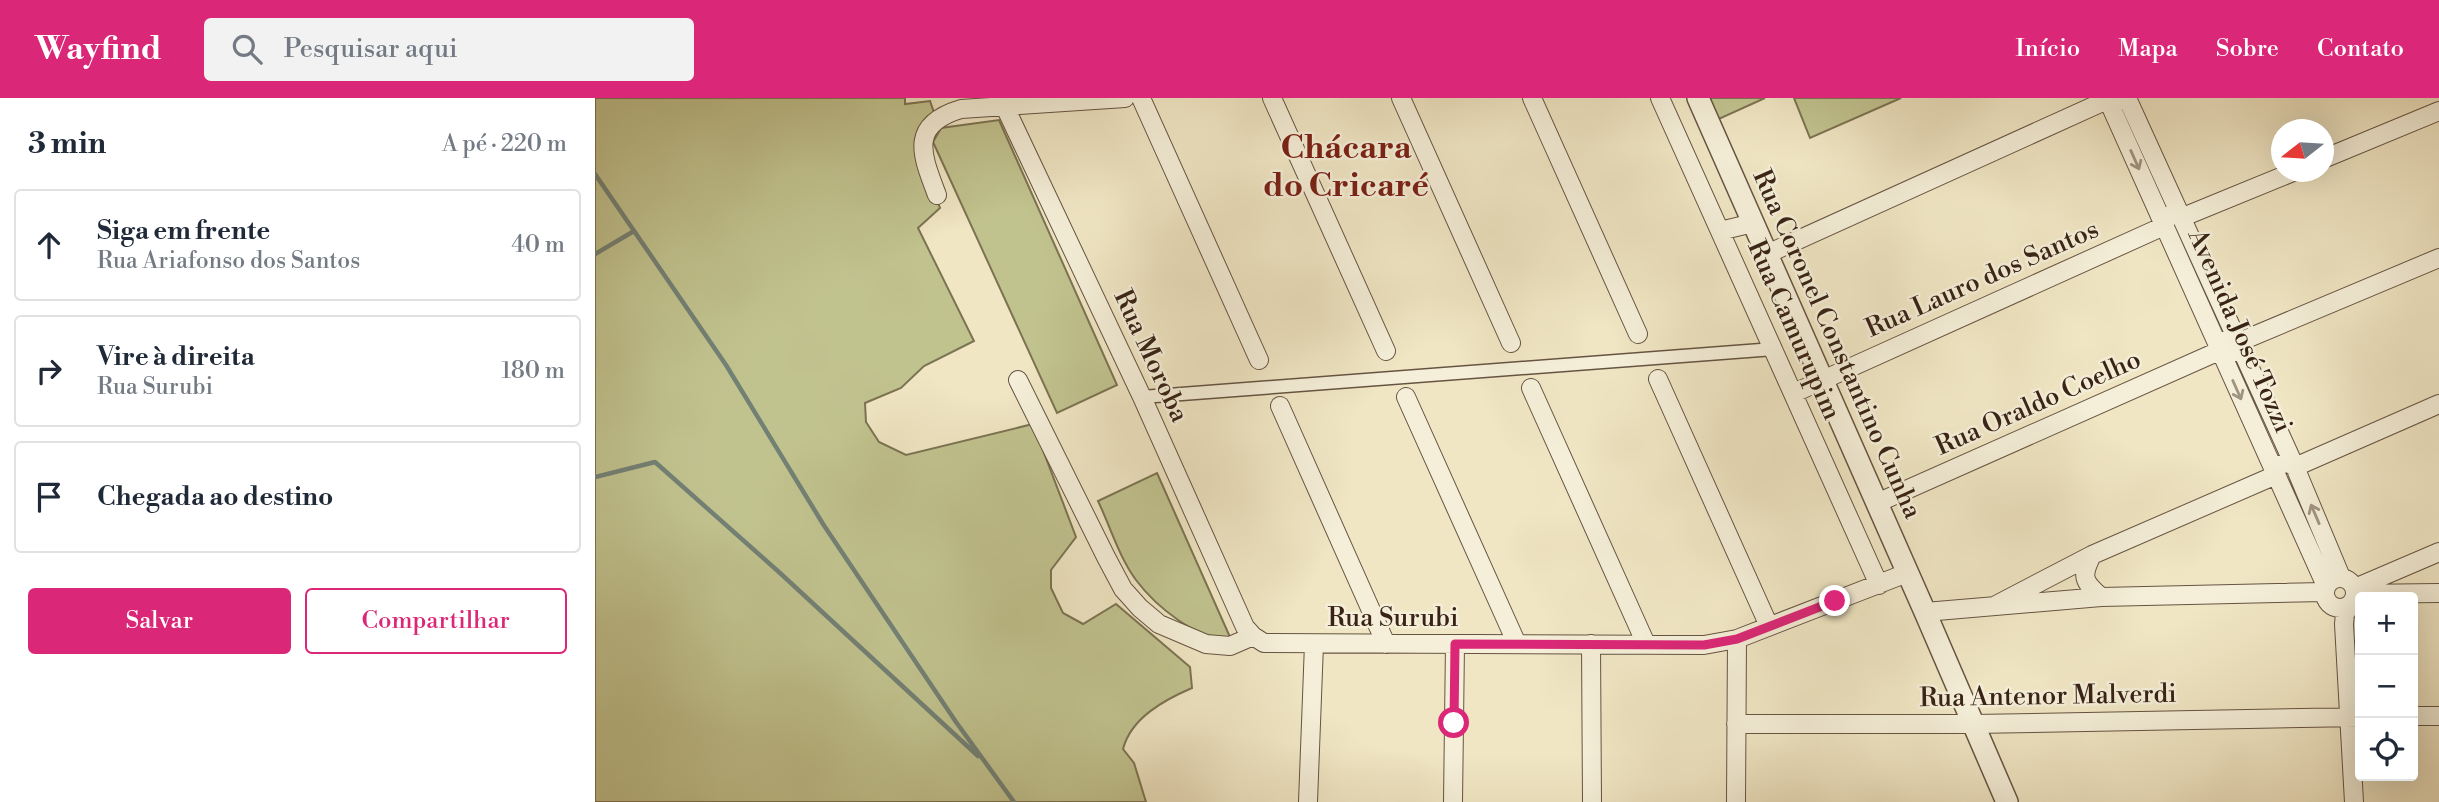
<!DOCTYPE html>
<html lang="pt">
<meta charset="utf-8">
<style>
body{margin:0;font-family:"Libre Bodoni",serif;background:#f2f2f3;color:#1f2937}
.controls{position:absolute;right:21px;bottom:21px;display:grid;overflow:hidden;border-radius:7px;box-shadow:0 7px 28px #0002}
.controls button{width:63px;height:63px;display:grid;place-items:center;padding:0;border:0;border-bottom:2px solid #e0e1e3;background:#fff;color:#1f2937;font:35px sans-serif}
.compass{position:absolute;left:1676px;top:21px;width:63px;height:63px;border-radius:50%;background:#fff;box-shadow:0 7px 28px #0002;rotate:253deg}
.stop{position:absolute;width:21px;height:21px;margin:-16px;border:5px solid #db2777;border-radius:50%;background:#fff}
.stop.end{background:#db2777;border-color:#fff;box-shadow:0 2px 7px #0008}
.list{margin:0;padding:0;list-style:none}
h2{display:flex;justify-content:space-between;align-items:center;height:91px;margin:0;padding:0 28px;font-size:30px}
h2 small{font-size:23px;font-weight:400;color:#747a83}
.list li{display:grid;grid-template-columns:46px 1fr auto;gap:21px;align-items:center;box-sizing:border-box;height:112px;margin:0 14px 14px;padding:0 14px;border:2px solid #e0e1e3;border-radius:7px}
.list b{display:block;font-size:26px;white-space:nowrap}
.list p{margin:0;font-size:23px;white-space:nowrap;color:#747a83}
.list em{font-size:23px;font-style:normal;color:#747a83}
.actions{display:flex;gap:14px;padding:21px 28px}
.actions a{flex:1;padding:16px 0;border:2px solid #db2777;border-radius:7px;text-align:center;font-size:24px;color:#db2777}
.actions .main{background:#db2777;color:#fff}
.icon{flex:none;width:38px;height:38px;fill:none;stroke:currentColor;stroke-width:2;stroke-linecap:round;stroke-linejoin:round}
.map{position:relative;flex:none;width:1844px;height:704px;overflow:hidden}
header{display:flex;align-items:center;gap:42px;box-sizing:border-box;height:98px;padding:0 35px;background:#db2777;color:#fff}
header strong{font-size:33px}
nav{display:flex;gap:38px;margin-inline-start:auto;font-size:24px}
.search{width:490px;height:63px;background:#f2f2f3;display:flex;align-items:center;gap:18px;box-sizing:border-box;padding:0 24px;border-radius:7px;color:#747a83;font-size:26px}
main{display:flex}
aside{flex:1;background:#fff}
.map>svg:first-child{display:block}
.green{fill:#c1c38f;stroke:#7c7352;stroke-width:2}
.lines{fill:none;stroke-linecap:round;stroke-linejoin:round}
.stream{stroke:#738175;stroke-width:4.5}
.pedestrian-casing{stroke:#665442;stroke-width:15}
.minor-casing{stroke:#665442;stroke-width:20}
.tertiary-casing{stroke:#665442;stroke-width:24}
.pedestrian{stroke:#f5efd9;stroke-width:12}
.minor{stroke:#f5efd9;stroke-width:18}
.tertiary{stroke:#f5efd9;stroke-width:21}
.oneway{stroke:#a09381}
.route{stroke:#db2777;stroke-width:9}
.labels{text-anchor:middle;dominant-baseline:central;stroke-width:5;stroke-linejoin:round;paint-order:stroke}
.street-label{font-size:26px;fill:#382316;stroke:#f5efd9}
.district-label{font-size:33px;font-weight:bold;fill:#7a1f14;stroke:#f5efd9}
</style>
<header>
<strong>Wayfind</strong>
<div class="search"><svg class="icon" aria-label="search" viewBox="0 0 24 24"><circle cx="10" cy="10" r="6"/><path d="M15 15l6 6"/></svg>Pesquisar aqui</div>
<nav><a>Início</a><a>Mapa</a><a>Sobre</a><a>Contato</a></nav>
</header>
<main>
<aside>
<h2>3 min<small>A pé · 220 m</small></h2>
<ul class="list">
<li><svg class="icon" aria-label="ahead" viewBox="0 0 24 24"><path d="M12 20V5M6 11l6-6 6 6"/></svg><div><b>Siga em frente</b><p>Rua Ariafonso dos Santos</p></div><em>40 m</em></li>
<li><svg class="icon" aria-label="right" viewBox="0 0 24 24"><path d="M7 20v-9h11M14 6l5 5-5 5"/></svg><div><b>Vire à direita</b><p>Rua Surubi</p></div><em>180 m</em></li>
<li><svg class="icon" aria-label="arrive" viewBox="0 0 24 24"><path d="M6 21V4h12l-3 4 3 4H6"/></svg><div><b>Chegada ao destino</b></div></li>
</ul>
<div class="actions"><a class="main">Salvar</a><a>Compartilhar</a></div>
</aside>
<div class="map">
<svg width="1844" height="704" viewBox="0 0 1844 704">
<rect width="100%" height="100%" fill="#f0e6c4"/>
<filter id="stains"><feTurbulence type="fractalNoise" baseFrequency=".00286" numOctaves="4"/><feColorMatrix values="0 0 0 0 .2 0 0 0 0 .09 0 0 0 0 .02 0 0 0 .5 -.17"/></filter>
<radialGradient id="worn" r=".72"><stop offset=".6" stop-color="#630" stop-opacity="0"/><stop offset="1" stop-color="#630" stop-opacity=".3"/></radialGradient>
<!-- green -->
<path class="green" d="M 0,0 L 310,0 L 310,6 L 335,3 L 341,20 L 326,41 L 334,81 L 345,110 L 323,130 L 379,243 L 329,268 L 306,290 L 270,305 L 271,324 L 284,344 L 311,357 L 438,326 L 481,439 L 456,472 L 456,490 L 468,515 L 488,526 L 521,506 L 595,569 L 597,590 C 569,602 536,620 528,651 L 539,665 L 551,704 L 0,704 Z
M 1106,0 L 1170,0 L 1115,25 Z
M 1199,0 L 1306,0 L 1215,40 Z
M 404,22 L 522,287 L 462,315 L 338,44 L 346,30 Z
M 562,375 L 635,539 C 603,545 559,506 541,482 C 524,459 515,428 503,403 Z"/>
<g class="lines">
<!-- stream -->
<path class="stream" d="M 0,76 L 131,267 L 228,426 L 361,624 L 419,704
M 0,156 L 39,133
M 0,379 L 60,364 L 185,475 L 383,658"/>
<!-- pedestrian casing -->
<g class="pedestrian-casing">
<path id="pedestrian" d="M 547,299 L 1179,251"/>
</g>
<!-- minor casing -->
<g class="minor-casing">
<path id="minor" d="M 409,0 L 410,9 L 547,299 L 650,529 L 658,538 L 669,545 L 1109,547 L 1142,541 L 1312,475
M 546,0 L 664,262
M 677,0 L 791,253
M 806,0 L 916,245
M 937,0 L 1043,236
M 1065,0 L 1284,487
M 1512,0 L 1731,488
M 1532,0 L 1700,369 L 1746,479
M 1728,61 L 1844,13
M 342,97 C 327,57 313,27 366,11 L 530,0
M 1125,133 L 1158,125
M 1172,156 L 1512,2 L 1520,5
M 1641,254 L 1644,244 L 1844,160
M 1063,281 L 1174,528
M 423,282 L 511,459 L 528,491 L 545,510 L 564,526 L 611,546 L 635,548 L 658,538
M 936,290 L 1051,546
M 1199,295 L 1569,128 L 1573,118 L 1580,116 L 1588,119 L 1698,74
M 811,299 L 922,546
M 685,308 L 791,546
M 1282,405 L 1624,253 L 1628,243
M 1497,457 C 1486,479 1488,483 1506,499
M1730 495a15 15 0 1 1 30 0a15 15 0 1 1-30 0Z
M 1760,490 L 1844,454
M 1761,496 L 1844,495
M 1756,506 L 1750,516 L 1749,526 L 1759,704
M 1401,507 L 1497,457 L 1681,377 L 1683,367 L 1692,364 L 1700,369 L 1844,306
M 1330,514 L 1506,499 L 1730,494
M 996,546 L 997,704
M 1818,618 L 1844,618
M 1141,626 L 1378,626 L 1765,619
M 713,704 L 719,546
M 858,704 L 860,546
M 1141,704 L 1142,541"/>
</g>
<!-- tertiary casing -->
<g class="tertiary-casing">
<path id="tertiary" d="M 1103,0 L 1330,514 L 1412,704"/>
</g>
<!-- pedestrian -->
<use href="#pedestrian" class="pedestrian"/>
<!-- minor -->
<use href="#minor" class="minor"/>
<!-- tertiary -->
<use href="#tertiary" class="tertiary"/>
</g>
<!-- one-way arrows -->
<defs><path id="oneway-shaft" d="M-6 0H5M1.5-3L5.5 0L1.5 3" fill="none" stroke-width="1.6" stroke-linecap="round" stroke-linejoin="round" transform="scale(1.75)"/></defs>
<g class="oneway">
<use href="#oneway-shaft" transform="translate(1540 62) rotate(66)"/>
<use href="#oneway-shaft" transform="translate(1642 292) rotate(66)"/>
<use href="#oneway-shaft" transform="translate(1720 416) rotate(-113)"/>
</g>
<g class="lines">
<!-- route -->
<path class="route" d="M 859,625 L 860,546 L 1109,547 L 1142,541 L 1240,503"/>
</g>
<g class="labels">
<!-- street labels -->
<g class="street-label">
<text transform="translate(1387 181) rotate(-24)">Rua Lauro dos Santos</text>
<text transform="translate(1199 232) rotate(66)">Rua Camurupim</text>
<text transform="translate(1645 233) rotate(66)">Avenida José Tozzi</text>
<text transform="translate(1242 246) rotate(66)">Rua Coronel Constantino Cunha</text>
<text transform="translate(556 258) rotate(65)">Rua Moroba</text>
<text transform="translate(1443 305) rotate(-24)">Rua Oraldo Coelho</text>
<text x="798" y="520">Rua Surubi</text>
<text transform="translate(1453 598) rotate(-1)">Rua Antenor Malverdi</text>
</g>
<!-- district labels -->
<g class="district-label">
<text x="751" y="50">Chácara<tspan x="751" dy="38">do Cricaré</tspan></text>
</g>
</g>
<rect width="100%" height="100%" filter="url(#stains)"/>
<rect width="100%" height="100%" fill="url(#worn)"/>
</svg>
<div class="controls">
<button>+</button>
<button>−</button>
<button><svg class="icon" aria-label="locate" viewBox="0 0 24 24"><circle cx="12" cy="12" r="6"/><path d="M12 2v4M12 18v4M2 12h4M18 12h4"/></svg></button>
</div>
<svg class="compass" viewBox="-18 -18 36 36"><path d="M0-13l5 13h-10z" fill="#e53935"/><path d="M0 13l5-13h-10z" fill="#747a83"/></svg>
<div class="stop" style="left:859px;top:625px"></div>
<div class="stop end" style="left:1240px;top:503px"></div>
</div>
</main>
